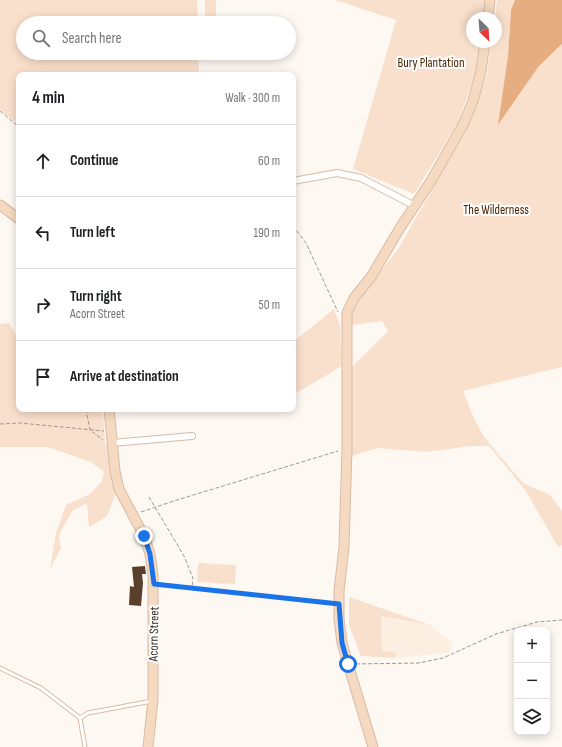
<!DOCTYPE html>
<meta charset="utf-8">
<style>
body{margin:0;font-family:"Sofia Sans Condensed",sans-serif;background:#f2f2f2;color:#202124}
.controls{position:absolute;right:12px;bottom:12px;display:grid;overflow:hidden;border-radius:8px;box-shadow:0 2px 10px #0003}
.controls button{width:36px;height:36px;display:grid;place-items:center;padding:0;border:0;border-bottom:1px solid #e0e0e0;background:#fff;color:#202124;font:20px sans-serif}
.compass{position:absolute;left:466px;top:12px;width:36px;height:36px;border-radius:50%;background:#fff;box-shadow:0 2px 10px #0003;rotate:155deg}
.stop{position:absolute;width:12px;height:12px;margin:-9px;border:3px solid #1a73e8;border-radius:50%;background:#fff}
.stop.end{background:#1a73e8;border-color:#fff;box-shadow:0 1px 4px #0008}
.list{margin:0;padding:0;list-style:none}
h2{display:flex;justify-content:space-between;align-items:center;height:52px;margin:0;padding:0 16px;font-size:17px}
h2 small{font-size:13px;font-weight:400;color:#757577}
.list li{display:grid;grid-template-columns:26px 1fr auto;gap:12px;align-items:center;box-sizing:border-box;height:72px;padding:0 16px;border-top:1px solid #e0e0e0}
.list b{display:block;font-size:15px;white-space:nowrap}
.list p{margin:0;font-size:13px;white-space:nowrap;color:#757577}
.list em{font-size:13px;font-style:normal;color:#757577}
.icon{flex:none;width:22px;height:22px;fill:none;stroke:currentColor;stroke-width:2;stroke-linecap:round;stroke-linejoin:round}
.map{position:relative;flex:none;width:562px;height:747px;overflow:hidden}
.search{position:absolute;background:#fff;box-shadow:0 2px 10px #0003;left:16px;top:16px;width:280px;height:44px;display:flex;align-items:center;gap:10px;box-sizing:border-box;padding:0 14px;border-radius:22px;color:#757577;font-size:15px}
.panel{position:absolute;background:#fff;box-shadow:0 2px 10px #0003;left:16px;top:72px;width:280px;height:340px;border-radius:8px}
.map>svg:first-child{display:block}
.built{fill:#fdeee2}
.green{fill:#f9e0cc}
.water{fill:#e6ad80}
.building{fill:#58402d}
.lines{fill:none;stroke-linecap:round;stroke-linejoin:round}
.lane-casing{stroke:#d8bba5;stroke-width:5}
.street-casing{stroke:#d8bba5;stroke-width:8}
.secondary-casing{stroke:#d8bba5;stroke-width:11}
.path{stroke:#a19892;stroke-width:1;stroke-dasharray:4 2;stroke-linecap:butt}
.lane{stroke:#fff;stroke-width:3}
.street{stroke:#fff;stroke-width:6}
.secondary{stroke:#f5dac1;stroke-width:9}
.route{stroke:#1a73e8;stroke-width:5}
.labels{text-anchor:middle;dominant-baseline:central;stroke-width:4;stroke-linejoin:round;paint-order:stroke}
.park-label{font-size:13px;fill:#4a2501;stroke:#fff}
.street-label{font-size:13px;fill:#352a21;stroke:#fff}
</style>
<div class="map">
<svg width="562" height="747" viewBox="0 0 562 747">
<rect width="100%" height="100%" fill="#fef8f3"/>
<!-- built -->
<path class="built" d="M 381,616 L 430,625 L 453,644 L 449,653 L 395,658 L 396,653 L 382,650 Z"/>
<!-- green -->
<path class="green" d="M 0,0 L 197,0 L 198,23 L 23,23 L 23,53 L 198,53 L 199,74 L 200,75 L 19,75 L 19,96 L 16,98 L 19,98 L 19,125 L 0,110 Z
M 205,0 L 216,0 L 216,17 L 205,17 Z
M 335,0 L 487,0 L 484,18 L 472,18 L 472,42 L 480,42 L 475,75 L 458,123 L 414,194 L 353,169 L 396,20 Z
M 497,0 L 515,0 L 511,10 L 508,56 L 499,124 L 539,66 L 562,44 L 562,367 L 463,391 L 473,416 L 484,437 L 523,483 L 550,495 L 562,511 L 562,545 L 558,547 L 526,491 L 489,446 L 471,446 L 426,452 L 378,448 L 352,456 L 351,368 L 388,331 L 382,321 L 346,326 L 350,311 L 398,249 L 466,131 L 487,74 L 491,42 L 496,42 L 496,18 L 495,18 Z
M 334,309 L 340,325 L 342,366 L 293,395 L 293,342 Z
M 9,323 L 19,340 L 19,409 L 103,409 L 105,444 L 109,450 L 117,491 L 107,516 L 89,527 L 87,503 L 73,510 L 62,529 L 59,537 L 61,548 L 50,570 L 56,533 L 66,505 L 90,494 L 102,481 L 104,472 L 91,462 L 47,447 L 0,447 L 0,324 Z
M 198,563 L 236,565 L 235,584 L 197,582 Z
M 349,597 L 430,625 L 381,616 L 382,650 L 396,653 L 395,658 L 361,656 L 349,625 Z"/>
<!-- water -->
<path class="water" d="M 515,0 L 562,0 L 562,44 L 539,66 L 498,125 L 508,56 L 511,10 Z"/>
<!-- building -->
<path class="building" d="M 145,566 L 146,574 L 142,574 L 143,583 L 141,606 L 129,605 L 130,586 L 134,587 L 132,567 Z"/>
<g class="lines">
<!-- lane casing -->
<g class="lane-casing">
<path id="lane" d="M 0,668 L 41,688 L 80,718 L 85,747
M 80,718 L 88,713 L 152,701"/>
</g>
<!-- street casing -->
<g class="street-casing">
<path id="street" d="M 293,181 L 337,173 L 361,178 L 415,206
M 112,443 L 192,436"/>
</g>
<!-- secondary casing -->
<g class="secondary-casing">
<path id="secondary" d="M 488,18 L 490,0
M 0,205 L 19,219
M 109,409 L 115,471 L 119,489 L 144,536 L 150,554 L 153,574 L 153,700 L 148,747
M 373,747 L 348,664 L 342,643 L 339,619 L 339,591 L 344,547 L 347,449 L 347,313 L 354,298 L 371,277 L 400,228 L 431,181 L 463,125 L 473,101 L 481,71 L 485,42"/>
</g>
<!-- path -->
<path class="path" d="M 0,111 L 19,127
M 293,226 L 306,243 L 338,312
M 86,409 L 90,430 L 103,440
M 0,424 L 20,423 L 104,431
M 149,497 L 184,556 L 193,578 L 192,587
M 141,512 L 177,500 L 338,451
M 160,584 L 332,603
M 356,664 L 419,663 L 443,658 L 496,634 L 537,622 L 562,620"/>
<!-- lane -->
<use href="#lane" class="lane"/>
<!-- street -->
<use href="#street" class="street"/>
<!-- secondary -->
<use href="#secondary" class="secondary"/>
</g>
<g class="lines">
<!-- route -->
<path class="route" d="M 144,536 L 150,554 L 154,584 L 339,604 L 342,643 L 348,664"/>
</g>
<g class="labels">
<!-- park labels -->
<g class="park-label">
<text x="431" y="63">Bury Plantation</text>
<text x="496" y="210">The Wilderness</text>
</g>
<!-- street labels -->
<g class="street-label">
<text transform="translate(154 634) rotate(-89)">Acorn Street</text>
</g>
</g>
</svg>
<div class="controls">
<button>+</button>
<button>−</button>
<button><svg class="icon" aria-label="layers" viewBox="0 0 24 24"><path d="M12 4l9 5-9 5-9-5zM3 14l9 5 9-5"/></svg></button>
</div>
<svg class="compass" viewBox="-18 -18 36 36"><path d="M0-13l5 13h-10z" fill="#e53935"/><path d="M0 13l5-13h-10z" fill="#757577"/></svg>
<div class="stop" style="left:348px;top:664px"></div>
<div class="stop end" style="left:144px;top:536px"></div>
<div class="search"><svg class="icon" aria-label="search" viewBox="0 0 24 24"><circle cx="10" cy="10" r="6"/><path d="M15 15l6 6"/></svg>Search here</div>
<section class="panel">
<h2>4 min<small>Walk · 300 m</small></h2>
<ul class="list">
<li><svg class="icon" aria-label="ahead" viewBox="0 0 24 24"><path d="M12 20V5M6 11l6-6 6 6"/></svg><div><b>Continue</b></div><em>60 m</em></li>
<li><svg class="icon" aria-label="left" viewBox="0 0 24 24"><path d="M17 20v-9H6M10 6l-5 5 5 5"/></svg><div><b>Turn left</b></div><em>190 m</em></li>
<li><svg class="icon" aria-label="right" viewBox="0 0 24 24"><path d="M7 20v-9h11M14 6l5 5-5 5"/></svg><div><b>Turn right</b><p>Acorn Street</p></div><em>50 m</em></li>
<li><svg class="icon" aria-label="arrive" viewBox="0 0 24 24"><path d="M6 21V4h12l-3 4 3 4H6"/></svg><div><b>Arrive at destination</b></div></li>
</ul>
</section>
</div>
